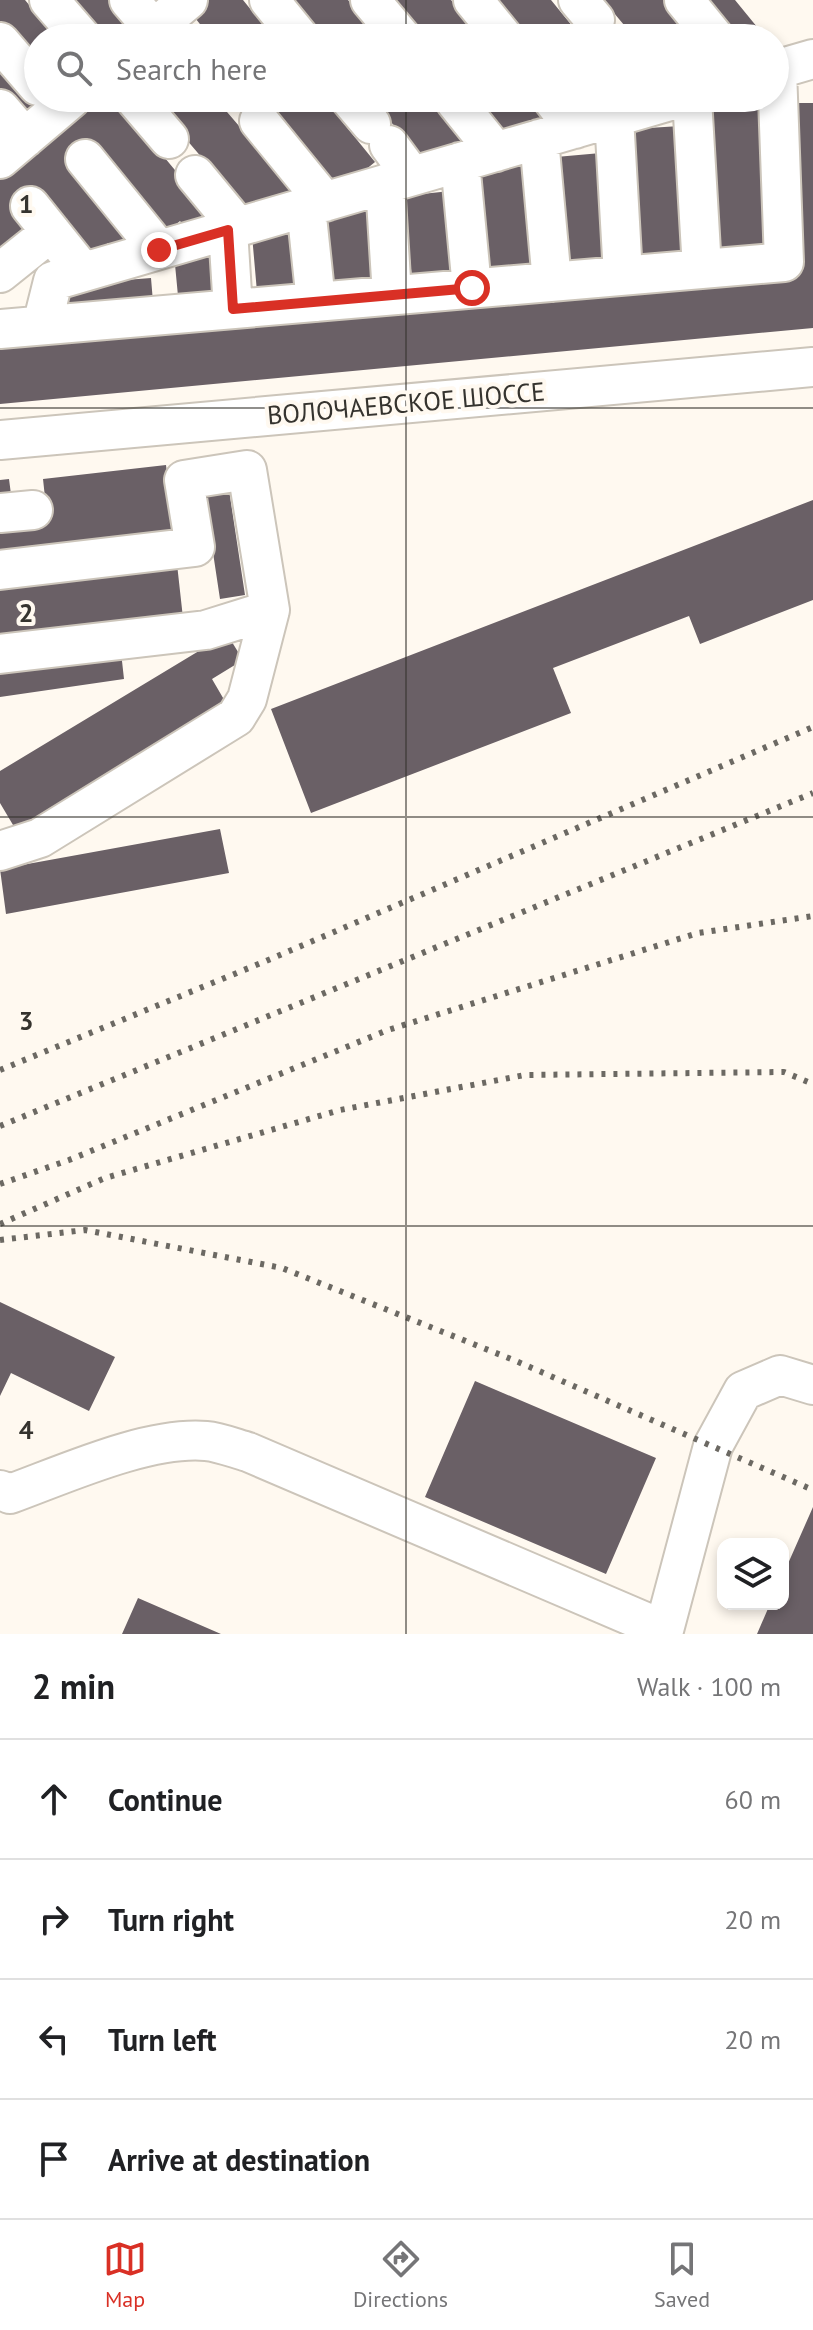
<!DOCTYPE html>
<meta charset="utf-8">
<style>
body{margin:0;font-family:"PT Sans",sans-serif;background:#f2f2f2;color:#202124}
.controls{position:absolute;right:24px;bottom:24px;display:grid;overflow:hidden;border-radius:16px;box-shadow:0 4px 12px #0003}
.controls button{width:72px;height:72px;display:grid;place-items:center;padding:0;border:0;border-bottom:2px solid #e0e0e0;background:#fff;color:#202124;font:40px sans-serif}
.stop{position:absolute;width:24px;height:24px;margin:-18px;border:6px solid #d93025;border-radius:50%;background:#fff}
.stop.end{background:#d93025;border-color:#fff;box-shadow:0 2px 8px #0008}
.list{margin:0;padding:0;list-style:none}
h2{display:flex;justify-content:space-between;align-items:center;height:104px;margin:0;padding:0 32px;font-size:34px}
h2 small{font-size:26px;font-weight:400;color:#757577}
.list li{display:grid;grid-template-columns:52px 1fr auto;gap:24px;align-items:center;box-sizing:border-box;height:120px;padding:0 32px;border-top:2px solid #e0e0e0}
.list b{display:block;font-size:30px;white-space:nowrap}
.list em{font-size:26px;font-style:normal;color:#757577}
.icon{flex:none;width:44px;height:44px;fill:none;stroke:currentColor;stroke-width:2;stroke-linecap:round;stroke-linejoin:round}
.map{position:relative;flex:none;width:813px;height:1634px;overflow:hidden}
.search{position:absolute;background:#fff;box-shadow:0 4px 12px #0003;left:24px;right:24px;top:24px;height:88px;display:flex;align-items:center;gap:20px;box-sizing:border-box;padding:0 28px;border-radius:44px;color:#757577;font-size:30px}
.sheet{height:584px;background:#fff}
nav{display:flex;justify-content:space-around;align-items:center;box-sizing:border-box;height:112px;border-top:2px solid #e0e0e0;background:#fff;font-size:22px;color:#757577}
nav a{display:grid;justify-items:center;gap:4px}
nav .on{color:#d93025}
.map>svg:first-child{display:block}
.building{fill:#6a6066}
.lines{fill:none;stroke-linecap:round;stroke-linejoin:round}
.minor-casing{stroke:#ccc5ba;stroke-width:42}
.minor{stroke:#fff;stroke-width:38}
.rail{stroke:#6c6963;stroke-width:6;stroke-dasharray:4 8;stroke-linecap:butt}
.route{stroke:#d93025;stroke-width:10}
.grid{fill:none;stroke:#35332e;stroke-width:2;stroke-opacity:0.55}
.labels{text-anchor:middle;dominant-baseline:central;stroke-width:8;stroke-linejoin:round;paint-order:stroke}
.street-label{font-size:26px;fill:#35332e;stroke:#fff9f0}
.grid-label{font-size:26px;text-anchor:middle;font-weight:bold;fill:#35332e;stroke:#fff9f0;stroke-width:8;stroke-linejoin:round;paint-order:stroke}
</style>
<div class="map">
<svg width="813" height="1634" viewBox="0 0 813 1634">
<rect width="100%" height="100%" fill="#fff9f0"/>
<!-- building -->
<path class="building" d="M 0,0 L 25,0 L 57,38 L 38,38 L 38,75 L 0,31 Z
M 67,0 L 116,0 L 141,29 L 131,38 L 100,38 Z
M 200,0 L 243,0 L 274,38 L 211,38 L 188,9 Z
M 288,0 L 348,0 L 380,38 L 320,38 Z
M 390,0 L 451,0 L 483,38 L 422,38 Z
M 490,0 L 551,0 L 582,38 L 520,38 Z
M 603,0 L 666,0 L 698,38 L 635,38 Z
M 705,0 L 735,0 L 766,38 L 737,38 Z
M 0,53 L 41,98 L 23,126 L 0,100 Z
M 86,98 L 115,98 L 214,217 L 192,235 L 180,221 L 162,236 L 132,235 L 114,251 L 108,243 L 93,256 L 31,226 L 0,252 L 0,179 L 84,109 Z
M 151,98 L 215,98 L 294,190 L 274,206 L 267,198 L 249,213 Z
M 260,98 L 323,98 L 375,162 L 337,193 Z
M 371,98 L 431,98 L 469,144 L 426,164 Z
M 472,98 L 533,98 L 553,121 L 509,143 Z
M 569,98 L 607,98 L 584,116 Z
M 709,98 L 760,98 L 770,254 L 719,258 Z
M 796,103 L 813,103 L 813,328 L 0,404 L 0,344 L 802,271 Z
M 680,126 L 687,258 L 641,261 L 633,129 Z
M 601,153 L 609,260 L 565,263 L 556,157 Z
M 522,163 L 531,270 L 485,274 L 476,167 Z
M 450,191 L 458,274 L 412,279 L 404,196 Z
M 367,210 L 373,282 L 327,286 L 321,215 Z
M 297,231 L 302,289 L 257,292 L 252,235 Z
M 219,250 L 222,292 L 178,296 L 174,254 Z
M 151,278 L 153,302 L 64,310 L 62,285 Z
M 166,465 L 174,532 L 0,551 L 0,521 L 47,516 L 43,479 Z
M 9,479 L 12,502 L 0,503 L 0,480 Z
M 229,490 L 245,595 L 220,599 L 204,493 Z
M 813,500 L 813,600 L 700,644 L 689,616 L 553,668 L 571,713 L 311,813 L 271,709 Z
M 177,564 L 183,618 L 0,639 L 0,584 Z
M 227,634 L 243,660 L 212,679 L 226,703 L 16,830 L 0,803 L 0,771 Z
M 121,652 L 124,679 L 0,697 L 0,669 Z
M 220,829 L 229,873 L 6,914 L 0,869 Z
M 0,1302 L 115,1357 L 89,1411 L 11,1373 L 0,1396 Z
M 475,1381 L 656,1458 L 606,1574 L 425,1497 Z
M 813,1507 L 813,1634 L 757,1634 L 770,1604 L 783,1604 L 783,1575 Z
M 138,1598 L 221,1634 L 122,1634 Z"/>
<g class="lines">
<!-- minor casing -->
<g class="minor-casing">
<path id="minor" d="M 49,0 L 82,38
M 129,0 L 154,29
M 269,0 L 300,38
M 370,0 L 402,38
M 473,0 L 504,38
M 578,0 L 595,20
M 684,0 L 715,38
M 143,38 L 188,0
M 0,42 L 38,86
M 775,70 L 813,59
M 134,98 L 169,139
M 349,98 L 371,124
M 692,98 L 702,269
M 552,99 L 575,129
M 455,101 L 496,152
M 0,109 L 25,138
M 614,117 L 623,275
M 259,121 L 325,202
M 539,139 L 552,282
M 389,145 L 412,176
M 0,159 L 72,98
M 85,159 L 159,250
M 460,162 L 472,288
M 195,175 L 238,227
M 385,184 L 392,295
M 30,206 L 83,272
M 306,207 L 316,302
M 228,230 L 233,309
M 0,273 L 51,232
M 42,325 L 53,281 L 680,98
M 0,329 L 784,262 L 777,70
M 0,440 L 813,367
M 0,513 L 33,510
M 0,570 L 195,547 L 184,480 L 247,470 L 270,610 L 206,630 L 0,654
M 0,851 L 40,838 L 236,717 L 247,699 L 270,610
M 0,1490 L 10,1494 C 65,1474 148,1436 206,1441 C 219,1442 234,1448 248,1452 L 664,1630 L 663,1634
M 664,1630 L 713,1446 L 743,1391 L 780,1375 L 813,1385"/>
</g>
<!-- minor -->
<use href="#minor" class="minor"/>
<!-- rail -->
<path class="rail" d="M 0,1070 L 266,961 L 813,727
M 0,1126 L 813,793
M 0,1184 L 69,1160 L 388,1030 L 698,933 L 813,916
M 0,1224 L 105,1178 L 340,1110 L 525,1075 L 784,1072 L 813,1084
M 0,1240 L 85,1230 L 282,1268 L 516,1361 L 813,1490"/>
</g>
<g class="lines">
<!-- route -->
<path class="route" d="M 159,250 L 228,230 L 233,309 L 472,288"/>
</g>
<!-- grid -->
<path class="grid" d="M 406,0 L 406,38M 406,98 L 406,1634M 0,408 L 813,408M 0,817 L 813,817M 0,1226 L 813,1226"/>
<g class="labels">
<!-- street labels -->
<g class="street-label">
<text transform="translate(406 403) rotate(-5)">ВОЛОЧАЕВСКОЕ ШОССЕ</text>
</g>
</g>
<g class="grid-label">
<text x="26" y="213">1</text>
<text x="26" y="622">2</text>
<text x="26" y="1030">3</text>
<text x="26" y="1439">4</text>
</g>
</svg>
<div class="controls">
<button><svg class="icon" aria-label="layers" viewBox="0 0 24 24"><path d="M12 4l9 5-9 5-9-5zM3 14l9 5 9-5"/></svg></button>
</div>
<div class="stop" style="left:472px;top:288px"></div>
<div class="stop end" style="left:159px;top:250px"></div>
<div class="search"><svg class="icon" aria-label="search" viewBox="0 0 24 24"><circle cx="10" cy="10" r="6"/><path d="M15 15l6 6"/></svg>Search here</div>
</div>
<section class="sheet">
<h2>2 min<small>Walk · 100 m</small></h2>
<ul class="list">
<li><svg class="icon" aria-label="ahead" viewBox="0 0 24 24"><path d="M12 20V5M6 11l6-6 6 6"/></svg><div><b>Continue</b></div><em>60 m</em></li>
<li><svg class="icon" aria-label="right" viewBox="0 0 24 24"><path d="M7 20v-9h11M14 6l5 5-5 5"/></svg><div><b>Turn right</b></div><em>20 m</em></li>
<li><svg class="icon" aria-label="left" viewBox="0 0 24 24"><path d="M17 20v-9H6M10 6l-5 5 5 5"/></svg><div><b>Turn left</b></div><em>20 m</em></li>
<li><svg class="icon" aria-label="arrive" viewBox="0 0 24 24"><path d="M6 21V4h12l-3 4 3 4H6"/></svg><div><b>Arrive at destination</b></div></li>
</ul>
</section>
<nav>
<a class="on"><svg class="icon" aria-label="map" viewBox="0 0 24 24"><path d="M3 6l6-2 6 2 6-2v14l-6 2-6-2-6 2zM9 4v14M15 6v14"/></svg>Map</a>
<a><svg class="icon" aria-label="directions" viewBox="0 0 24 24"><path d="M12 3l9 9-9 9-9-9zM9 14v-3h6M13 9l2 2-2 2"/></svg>Directions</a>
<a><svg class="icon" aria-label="saved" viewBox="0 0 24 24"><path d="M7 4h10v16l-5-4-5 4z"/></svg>Saved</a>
</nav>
